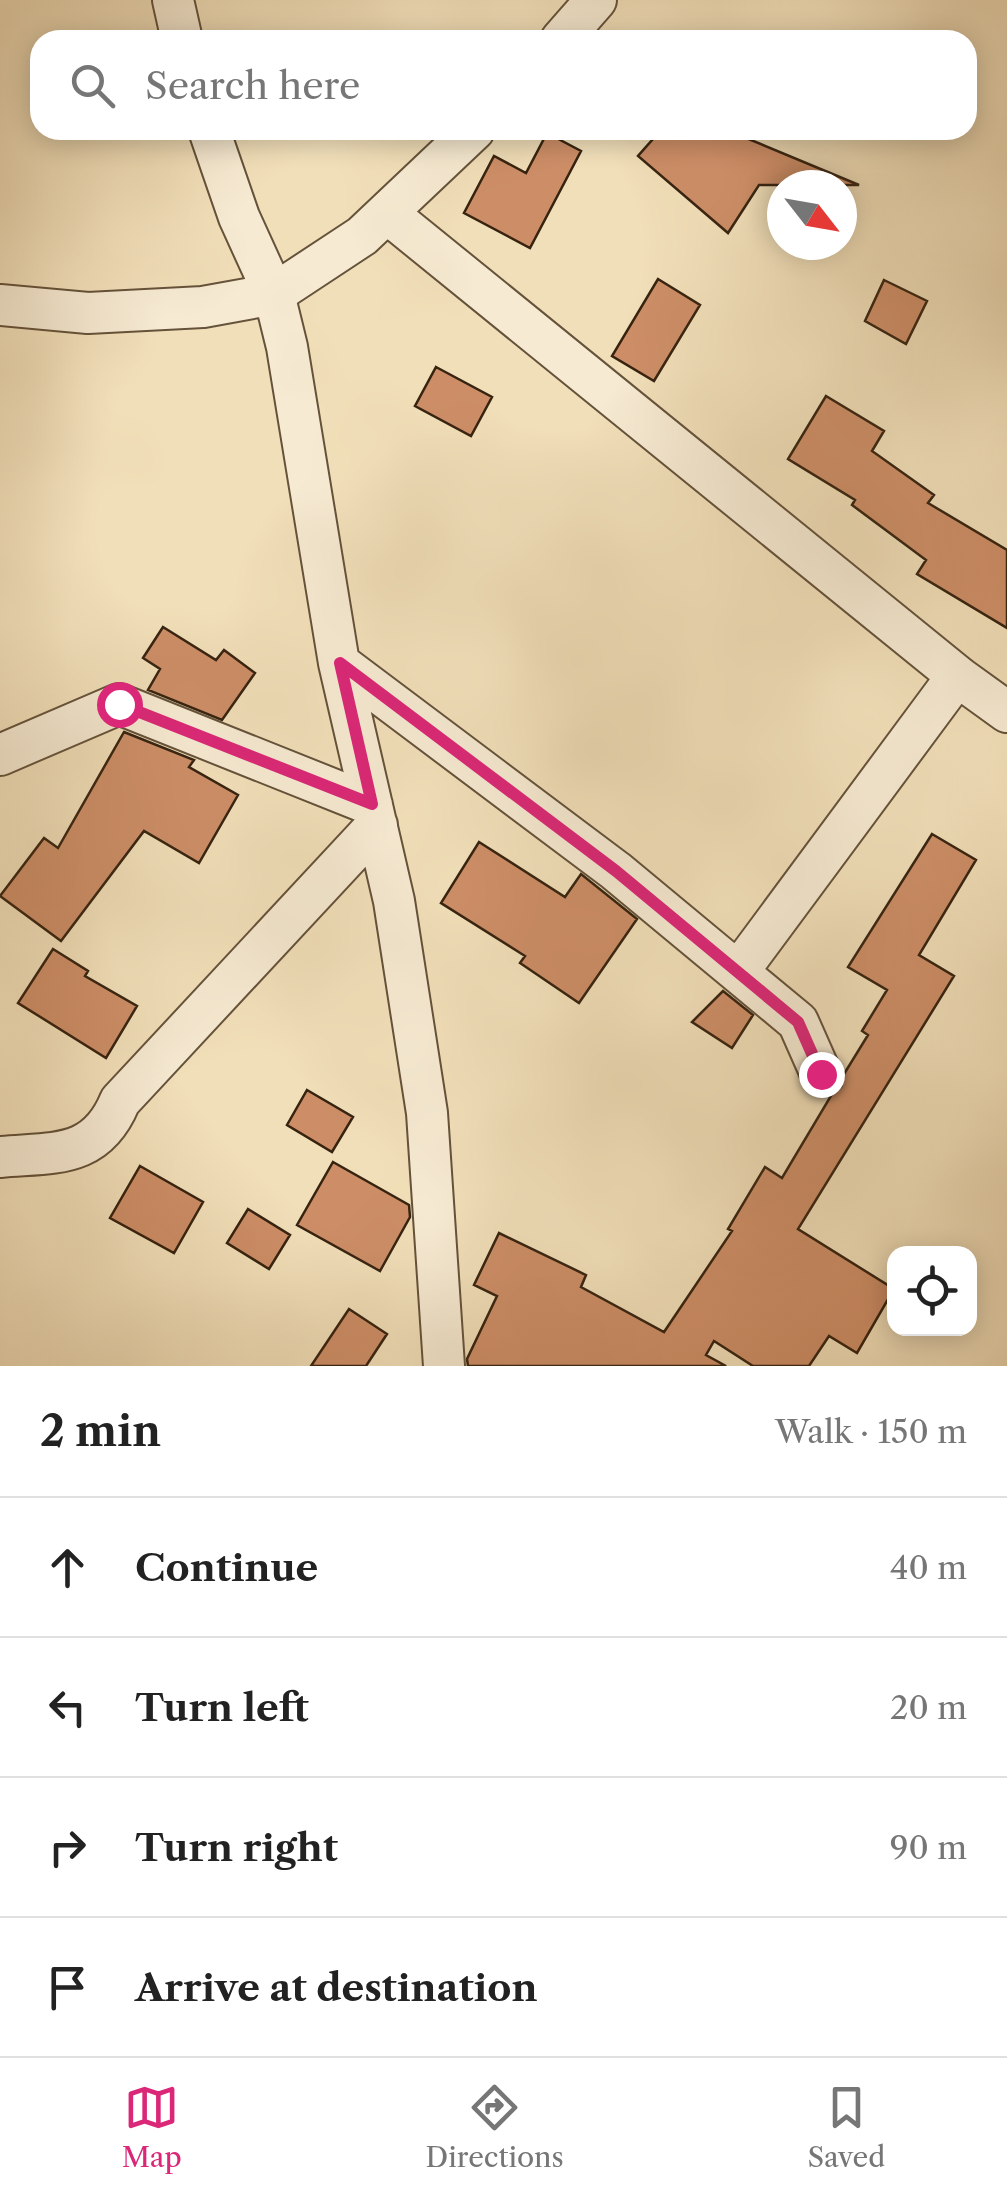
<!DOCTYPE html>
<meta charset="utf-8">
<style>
body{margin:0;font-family:"Libre Caslon Text",serif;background:#f2f2f2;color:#222}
.controls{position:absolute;right:30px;bottom:30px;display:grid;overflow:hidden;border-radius:20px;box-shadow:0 5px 25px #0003}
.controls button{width:90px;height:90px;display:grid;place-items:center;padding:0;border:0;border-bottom:2px solid #e0e0e0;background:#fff;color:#222;font:50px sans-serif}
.compass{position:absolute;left:767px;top:170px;width:90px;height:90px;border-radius:50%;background:#fff;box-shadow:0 5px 25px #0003;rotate:121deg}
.stop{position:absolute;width:30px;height:30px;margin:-22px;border:8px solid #db2777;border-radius:50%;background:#fff}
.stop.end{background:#db2777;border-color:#fff;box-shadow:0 2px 10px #0008}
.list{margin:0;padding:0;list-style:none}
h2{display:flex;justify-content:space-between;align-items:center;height:130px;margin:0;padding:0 40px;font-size:42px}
h2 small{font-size:32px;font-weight:400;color:#767676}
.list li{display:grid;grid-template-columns:65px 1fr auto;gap:30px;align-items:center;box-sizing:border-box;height:140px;padding:0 40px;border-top:2px solid #e0e0e0}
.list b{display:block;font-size:38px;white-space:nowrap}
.list em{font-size:32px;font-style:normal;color:#767676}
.icon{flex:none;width:55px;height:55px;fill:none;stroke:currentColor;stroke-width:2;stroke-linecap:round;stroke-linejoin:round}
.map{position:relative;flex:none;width:1007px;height:1366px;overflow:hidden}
.search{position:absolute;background:#fff;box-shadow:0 5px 25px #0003;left:30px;right:30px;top:30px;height:110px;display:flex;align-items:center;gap:25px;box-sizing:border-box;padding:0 35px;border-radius:30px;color:#767676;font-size:38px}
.sheet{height:690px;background:#fff}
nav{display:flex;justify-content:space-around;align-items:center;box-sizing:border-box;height:140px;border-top:2px solid #e0e0e0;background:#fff;font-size:28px;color:#767676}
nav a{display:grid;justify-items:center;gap:5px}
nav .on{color:#db2777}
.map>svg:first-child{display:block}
.building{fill:#cd8e67;stroke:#362310;stroke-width:2.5}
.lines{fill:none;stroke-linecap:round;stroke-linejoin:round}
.minor-casing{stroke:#65523a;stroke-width:44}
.minor{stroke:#f6ead2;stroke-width:40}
.route{stroke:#db2777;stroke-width:12}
</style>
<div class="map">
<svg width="1007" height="1366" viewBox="0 0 1007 1366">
<rect width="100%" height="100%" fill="#f1dfb9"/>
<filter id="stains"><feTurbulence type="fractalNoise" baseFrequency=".002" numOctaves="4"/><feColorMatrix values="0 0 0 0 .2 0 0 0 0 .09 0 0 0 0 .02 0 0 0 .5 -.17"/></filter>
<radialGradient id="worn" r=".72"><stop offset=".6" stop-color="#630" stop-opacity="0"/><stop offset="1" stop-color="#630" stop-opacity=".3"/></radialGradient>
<!-- building -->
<path class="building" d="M 661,130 L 727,130 L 859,185 L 759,185 L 728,233 L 638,156 Z
M 547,133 L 581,151 L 530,248 L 464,213 L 494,156 L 526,173 Z
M 658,279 L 700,305 L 654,381 L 612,356 Z
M 884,280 L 927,301 L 906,344 L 865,321 Z
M 436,367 L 492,397 L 471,436 L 415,406 Z
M 826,396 L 884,431 L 872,451 L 934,495 L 928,503 L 1007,550 L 1007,628 L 917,574 L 926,560 L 852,505 L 855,500 L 788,459 Z
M 163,627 L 216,660 L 224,650 L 255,673 L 222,720 L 148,690 L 160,669 L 143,658 Z
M 124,732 L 194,760 L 189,767 L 238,795 L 199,863 L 144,831 L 61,941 L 0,896 L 44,838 L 58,848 Z
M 932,834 L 976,860 L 919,955 L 954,976 L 798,1229 L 894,1289 L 857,1353 L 829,1336 L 809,1366 L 753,1366 L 714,1341 L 706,1355 L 726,1366 L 468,1366 L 467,1359 L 497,1296 L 474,1285 L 499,1233 L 586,1275 L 581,1287 L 664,1332 L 732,1231 L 728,1229 L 765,1167 L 782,1178 L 832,1094 L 841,1087 L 844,1074 L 868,1035 L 862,1031 L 887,990 L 848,967 Z
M 479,842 L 565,897 L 581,874 L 637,919 L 579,1003 L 520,963 L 525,956 L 441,903 Z
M 53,949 L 88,971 L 85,976 L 137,1006 L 106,1058 L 18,1003 Z
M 723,991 L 753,1015 L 732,1048 L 692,1022 Z
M 307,1090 L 353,1117 L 332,1152 L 287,1125 Z
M 333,1162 L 409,1205 L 410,1217 L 380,1271 L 297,1225 Z
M 140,1166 L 203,1202 L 174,1253 L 110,1218 Z
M 248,1209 L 290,1235 L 269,1269 L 227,1243 Z
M 349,1309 L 387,1334 L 366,1366 L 311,1366 Z"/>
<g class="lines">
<!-- minor casing -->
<g class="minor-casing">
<path id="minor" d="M 173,0 L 182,40
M 561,40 L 596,0
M 209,130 L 239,217 L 274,294 L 287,347 L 339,663 L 394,901 L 427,1113 L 444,1366
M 387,213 L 960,678 L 1007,712
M 0,305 L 88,313 L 203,307 L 274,294 L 362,236 L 474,130
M 339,663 L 616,871 L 798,1022 L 821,1074
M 0,755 L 119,704 L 372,805
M 738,972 L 952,683 L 960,678
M 0,1157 C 55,1152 96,1159 120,1101 L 377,825"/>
</g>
<!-- minor -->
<use href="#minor" class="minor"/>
</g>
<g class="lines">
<!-- route -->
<path class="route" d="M 119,704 L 372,804 L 340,663 L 616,871 L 798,1022 L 821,1074"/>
</g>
<rect width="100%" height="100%" filter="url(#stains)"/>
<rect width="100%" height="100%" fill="url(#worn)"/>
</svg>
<div class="controls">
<button><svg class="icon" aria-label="locate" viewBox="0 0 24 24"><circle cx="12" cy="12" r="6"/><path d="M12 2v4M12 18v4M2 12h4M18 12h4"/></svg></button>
</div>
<svg class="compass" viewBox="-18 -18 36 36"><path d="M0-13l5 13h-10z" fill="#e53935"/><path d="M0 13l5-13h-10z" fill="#767676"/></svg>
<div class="stop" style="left:119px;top:704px"></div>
<div class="stop end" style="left:821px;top:1074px"></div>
<div class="search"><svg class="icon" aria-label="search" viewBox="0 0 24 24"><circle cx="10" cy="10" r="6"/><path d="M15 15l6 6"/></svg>Search here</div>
</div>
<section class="sheet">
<h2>2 min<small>Walk · 150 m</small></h2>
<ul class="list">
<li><svg class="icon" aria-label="ahead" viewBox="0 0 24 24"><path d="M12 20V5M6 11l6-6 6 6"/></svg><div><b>Continue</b></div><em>40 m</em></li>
<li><svg class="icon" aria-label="left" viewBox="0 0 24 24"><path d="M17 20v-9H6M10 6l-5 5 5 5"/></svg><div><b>Turn left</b></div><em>20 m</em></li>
<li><svg class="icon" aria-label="right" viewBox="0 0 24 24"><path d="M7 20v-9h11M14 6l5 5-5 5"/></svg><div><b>Turn right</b></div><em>90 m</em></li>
<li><svg class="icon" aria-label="arrive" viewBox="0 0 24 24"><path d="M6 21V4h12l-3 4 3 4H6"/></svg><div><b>Arrive at destination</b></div></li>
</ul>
</section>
<nav>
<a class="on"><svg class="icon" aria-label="map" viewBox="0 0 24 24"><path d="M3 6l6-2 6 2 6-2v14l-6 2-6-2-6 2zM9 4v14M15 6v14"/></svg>Map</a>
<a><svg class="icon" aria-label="directions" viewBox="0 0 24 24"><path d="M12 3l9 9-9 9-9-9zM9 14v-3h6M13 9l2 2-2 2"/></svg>Directions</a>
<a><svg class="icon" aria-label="saved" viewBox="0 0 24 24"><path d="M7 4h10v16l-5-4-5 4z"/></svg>Saved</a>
</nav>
